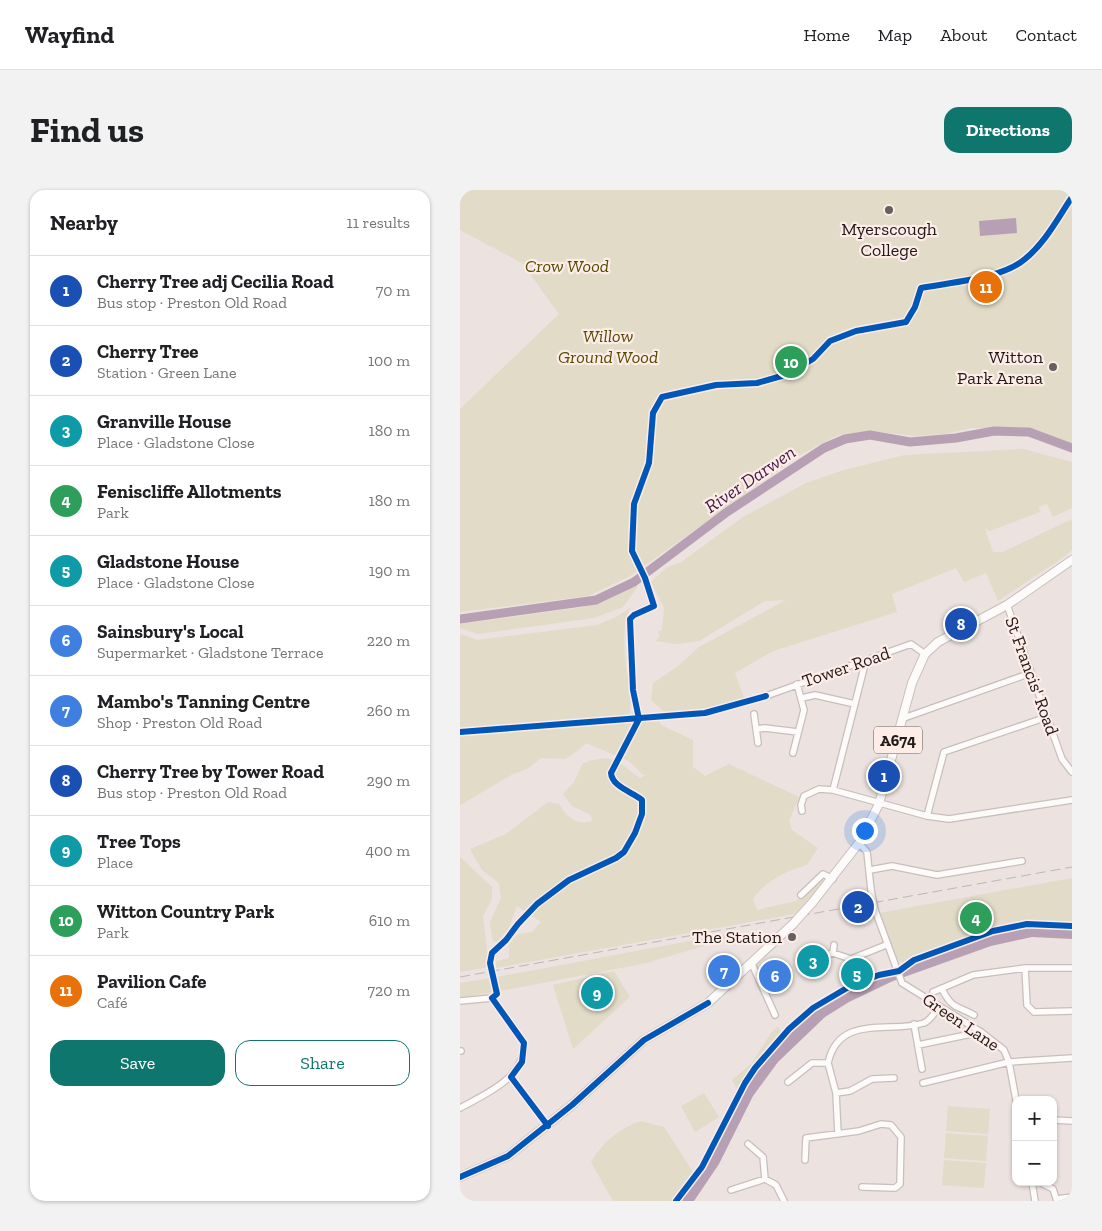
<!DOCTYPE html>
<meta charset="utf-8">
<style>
body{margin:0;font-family:"Zilla Slab",serif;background:#f2f2f2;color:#202124}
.controls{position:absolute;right:15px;bottom:15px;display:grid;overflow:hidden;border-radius:10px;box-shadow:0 1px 4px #0004}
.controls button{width:45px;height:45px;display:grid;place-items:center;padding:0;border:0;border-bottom:1px solid #e0e0e0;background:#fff;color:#202124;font:25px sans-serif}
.you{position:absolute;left:404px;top:640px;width:18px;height:18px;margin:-12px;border:4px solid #fff;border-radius:50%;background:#1a73e8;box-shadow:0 0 0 8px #1a73e833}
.badge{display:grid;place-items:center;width:32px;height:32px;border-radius:50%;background:#0f766e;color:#fff;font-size:16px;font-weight:700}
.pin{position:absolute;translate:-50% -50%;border:2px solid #fff;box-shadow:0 1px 5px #0006}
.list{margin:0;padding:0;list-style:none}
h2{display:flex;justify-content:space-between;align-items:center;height:65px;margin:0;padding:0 20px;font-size:21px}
h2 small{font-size:16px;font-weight:400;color:#757577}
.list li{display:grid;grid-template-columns:32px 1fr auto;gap:15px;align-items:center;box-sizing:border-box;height:70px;padding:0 20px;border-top:1px solid #e0e0e0}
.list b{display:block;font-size:19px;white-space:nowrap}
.list p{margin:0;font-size:16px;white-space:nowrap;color:#757577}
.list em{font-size:16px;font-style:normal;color:#757577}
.actions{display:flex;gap:10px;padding:15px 20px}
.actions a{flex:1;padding:11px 0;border:1px solid #0f766e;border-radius:15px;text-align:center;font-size:18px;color:#0f766e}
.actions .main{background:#0f766e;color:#fff}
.map{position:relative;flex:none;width:612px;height:1011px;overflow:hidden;border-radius:15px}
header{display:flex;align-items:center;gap:30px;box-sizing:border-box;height:70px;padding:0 25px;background:#fff;border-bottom:1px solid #e0e0e0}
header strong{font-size:24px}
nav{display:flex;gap:28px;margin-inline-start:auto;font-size:18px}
.intro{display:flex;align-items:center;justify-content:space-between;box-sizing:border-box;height:120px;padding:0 30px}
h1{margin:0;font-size:35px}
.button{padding:12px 22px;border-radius:15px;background:#0f766e;color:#fff;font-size:18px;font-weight:700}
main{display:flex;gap:30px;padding:0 30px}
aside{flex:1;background:#fff;border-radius:15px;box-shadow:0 1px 4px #0004}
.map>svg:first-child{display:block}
.green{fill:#e2dbc7}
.water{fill:#b8a0b4}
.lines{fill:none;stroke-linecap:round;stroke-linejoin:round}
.river{stroke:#b8a0b4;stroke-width:9}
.minor-casing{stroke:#c7bfbd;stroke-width:8}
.major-casing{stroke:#c7bfbd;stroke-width:10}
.minor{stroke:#fcfbfa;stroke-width:5.5}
.major{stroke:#fcfbfa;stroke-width:8}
.rail{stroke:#bab8b6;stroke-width:1;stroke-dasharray:10 5;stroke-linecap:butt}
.minor-bridge-casing{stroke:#c7bfbd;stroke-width:8;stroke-linecap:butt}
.major-bridge-casing{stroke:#c7bfbd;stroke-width:10;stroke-linecap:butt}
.minor-bridge{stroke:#fcfbfa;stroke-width:5.5}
.major-bridge{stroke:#fcfbfa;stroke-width:8}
.cycleway-casing{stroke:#feece8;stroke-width:9}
.cycleway{stroke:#0057b8;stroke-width:6}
.poi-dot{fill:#67605e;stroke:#feece8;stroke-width:2}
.labels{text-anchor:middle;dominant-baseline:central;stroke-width:4.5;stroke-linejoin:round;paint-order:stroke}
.shield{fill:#feece8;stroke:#635956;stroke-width:1}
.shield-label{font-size:16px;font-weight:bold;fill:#201a18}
.poi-label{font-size:18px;fill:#201a18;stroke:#feece8;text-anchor:end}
.park-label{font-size:18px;font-style:italic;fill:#554c01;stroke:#feece8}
.street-label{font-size:18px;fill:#201a18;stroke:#feece8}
.water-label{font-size:19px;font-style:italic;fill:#431b44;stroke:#feece8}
</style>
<header>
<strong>Wayfind</strong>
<nav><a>Home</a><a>Map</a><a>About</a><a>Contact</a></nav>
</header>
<div class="intro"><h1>Find us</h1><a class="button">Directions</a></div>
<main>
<aside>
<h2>Nearby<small>11 results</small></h2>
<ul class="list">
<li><span class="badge" style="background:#1a4fb4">1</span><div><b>Cherry Tree adj Cecilia Road</b><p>Bus stop · Preston Old Road</p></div><em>70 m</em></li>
<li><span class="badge" style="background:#1a4fb4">2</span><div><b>Cherry Tree</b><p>Station · Green Lane</p></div><em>100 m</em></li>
<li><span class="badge" style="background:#0f9aa8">3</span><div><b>Granville House</b><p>Place · Gladstone Close</p></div><em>180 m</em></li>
<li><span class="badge" style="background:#2e9e5b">4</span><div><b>Feniscliffe Allotments</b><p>Park</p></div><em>180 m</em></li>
<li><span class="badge" style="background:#0f9aa8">5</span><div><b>Gladstone House</b><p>Place · Gladstone Close</p></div><em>190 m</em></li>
<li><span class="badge" style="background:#3f7fe0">6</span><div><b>Sainsbury's Local</b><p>Supermarket · Gladstone Terrace</p></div><em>220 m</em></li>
<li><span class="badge" style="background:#3f7fe0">7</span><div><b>Mambo's Tanning Centre</b><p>Shop · Preston Old Road</p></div><em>260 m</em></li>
<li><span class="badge" style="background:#1a4fb4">8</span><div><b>Cherry Tree by Tower Road</b><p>Bus stop · Preston Old Road</p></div><em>290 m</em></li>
<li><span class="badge" style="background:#0f9aa8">9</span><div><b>Tree Tops</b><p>Place</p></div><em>400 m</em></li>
<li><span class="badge" style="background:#2e9e5b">10</span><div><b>Witton Country Park</b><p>Park</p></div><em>610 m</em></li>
<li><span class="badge" style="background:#e8710a">11</span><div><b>Pavilion Cafe</b><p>Café</p></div><em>720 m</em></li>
</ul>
<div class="actions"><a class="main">Save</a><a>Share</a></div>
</aside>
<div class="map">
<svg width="612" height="1011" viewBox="0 0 612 1011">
<rect width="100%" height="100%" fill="#ece2df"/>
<!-- green -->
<path class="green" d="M 0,0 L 612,0 L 612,254 L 576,240 L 548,238 L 511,238 L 484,244 L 455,246 L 410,241 L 378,245 L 340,265 L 170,386 L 128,406 L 0,422 L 0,219 L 99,124 L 62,73 L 0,40 Z
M 563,259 L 612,272 L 612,318 L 593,327 L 587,314 L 579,317 L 580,322 L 530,341 L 525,339 L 533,362 L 543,362 L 612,329 L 612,360 L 604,367 L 538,411 L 526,383 L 504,392 L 496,378 L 432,404 L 437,422 L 313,461 L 275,483 L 284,508 L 244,519 L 204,522 L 191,510 L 193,493 L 218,476 L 239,457 L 326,410 L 305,411 L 239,451 L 217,454 L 195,451 L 200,446 L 198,441 L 202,440 L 204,418 L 191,392 L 207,377 L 220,373 L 283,327 L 346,293 L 384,280 L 445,265 Z
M 176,395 L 177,398 L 163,417 L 134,428 L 18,444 L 0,438 L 0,434 L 118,418 L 144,412 Z
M 171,417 C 159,435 166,480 170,501 C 172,511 169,523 169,532 L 198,529 L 201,535 L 233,550 L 233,577 L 245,586 L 269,574 L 339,607 L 329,631 L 332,640 L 358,658 L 347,675 C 327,680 304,692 293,709 L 297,720 L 336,711 L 362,690 L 364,692 L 335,724 L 36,778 L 36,771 L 49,768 L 49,755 L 56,745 L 72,742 L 81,732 L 57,716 L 49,738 L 38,751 L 33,752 L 30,732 L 41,708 L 39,693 L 22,680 L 10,659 L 46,644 L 88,612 L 99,614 C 107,627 116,636 132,631 L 131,625 L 112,616 L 103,604 L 114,592 L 123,573 C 155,563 154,570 180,588 L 186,585 L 183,585 L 169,571 L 126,553 L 119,560 L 105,569 L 81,568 L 67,579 L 53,584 L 0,615 L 0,444 L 17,450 L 137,435 L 158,426 Z
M 0,667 L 32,697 L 32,708 L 23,727 L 29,777 L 0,782 Z
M 612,688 L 612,734 L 590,732 L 542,736 L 443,774 L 436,768 L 419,723 Z
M 278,742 L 276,746 L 187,773 L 40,801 L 37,787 Z
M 154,781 L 170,807 L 113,859 L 93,795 Z
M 31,788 L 34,802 L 0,808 L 0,793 Z
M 318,836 L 321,843 L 278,901 L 272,890 L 292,873 L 311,843 Z
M 244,903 L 259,927 L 235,942 L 221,916 Z
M 488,916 L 530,919 L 528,944 L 486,941 Z
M 181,931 L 204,937 L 235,985 L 213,1011 L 153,1011 L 131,972 C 143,952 158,939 181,931 Z
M 486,943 L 528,946 L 526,971 L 484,968 Z
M 484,970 L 526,973 L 524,998 L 482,995 Z"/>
<!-- water -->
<path class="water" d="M 556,28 L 557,43 L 520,46 L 519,31 Z
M 581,736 L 612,738 L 612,749 L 572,747 L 531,756 L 433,791 L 389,812 L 365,827 L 318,872 L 293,906 L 259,974 L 234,1011 L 219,1011 L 244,977 L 283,900 L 296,880 L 319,852 L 361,815 L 399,794 L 439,783 L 453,772 L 493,757 L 545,739 Z"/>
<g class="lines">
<!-- river -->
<path class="river" d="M 0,429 L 136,410 L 174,392 L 267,322 L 364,258 L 385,249 L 410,245 L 450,252 L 496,248 L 534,241 L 569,242 L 612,258"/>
<!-- minor casing -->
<g class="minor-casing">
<path id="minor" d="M 547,415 L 602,569 L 612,582
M 306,506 L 451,454 L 465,464
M 342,508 L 355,505 L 395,514
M 294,524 L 298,553
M 444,528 L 571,483
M 297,539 L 305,538 L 338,542
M 333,563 L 344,520 L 337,494
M 373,600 L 406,470
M 342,621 L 341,615 L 344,606 L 359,599 L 373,600 L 467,626 L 489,629 L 612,610
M 467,626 L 484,562 L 587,527
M 399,653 L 407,662 L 411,700
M 410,680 L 432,676 L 477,685 L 562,671
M 341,705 L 363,684 L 373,689
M 415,720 L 442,793 L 521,842 L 544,860 L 549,872 L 556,910
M 374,755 L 373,763 L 391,769 L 426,755
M 362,766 L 373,763
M 292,774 L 315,825
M 565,778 L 567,815 L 574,822 L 612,821
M 482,799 C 492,819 496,815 514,825
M 473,802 L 513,785 L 565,778 L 612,778
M 0,811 L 32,808 L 64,853 C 66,887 26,904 0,918
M 454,834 L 462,879
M 458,855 L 521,842
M 0,861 L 1,861
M 51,887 L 88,936
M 328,892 L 352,873 L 368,873
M 463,893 L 549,872 L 612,868
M 376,903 L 390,901 L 412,889 L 434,888
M 593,930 L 612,931
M 378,944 L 376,903 L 368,873 C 379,823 430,844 464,833 C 471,830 475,822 479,816
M 288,954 L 303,967 L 305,989
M 345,970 L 346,948 L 399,941 L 421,934 L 431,935 L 441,947 L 440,994 L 435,998 L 402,997
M 572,992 L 575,1011
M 579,992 L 593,999 L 597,1011
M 271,1000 L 305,989 L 316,995 L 324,1011
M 597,1009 L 612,1007"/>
</g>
<!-- major casing -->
<g class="major-casing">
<path id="major" d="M 352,713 L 399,653 L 419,614 L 452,493 L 465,464 L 478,452 L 547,415 L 612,370
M 0,987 L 48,966 L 112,915 L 184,850 L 248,813 L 333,734"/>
</g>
<!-- minor -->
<use href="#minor" class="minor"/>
<!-- major -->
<use href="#major" class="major"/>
<!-- rail -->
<path class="rail" d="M 0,787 L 612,677"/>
<!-- minor-bridge casing -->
<g class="minor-bridge-casing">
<path id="minor-bridge" d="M 411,700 L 415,720"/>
</g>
<!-- major-bridge casing -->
<g class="major-bridge-casing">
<path id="major-bridge" d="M 333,734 L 352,713"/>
</g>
<!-- minor-bridge -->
<use href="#minor-bridge" class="minor-bridge"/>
<!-- major-bridge -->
<use href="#major-bridge" class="major-bridge"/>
<!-- cycleway casing -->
<g class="cycleway-casing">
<path id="cycleway" d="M 0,542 L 245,523 L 306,506
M 88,936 L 51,887 L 62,872 L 64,853 L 32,808 L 37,804 L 30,773 L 32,763 L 46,750 L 58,734 L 77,714 L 109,690 L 156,668 L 164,662 L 175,643 L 182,624 L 182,610 C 173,602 152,597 151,583 L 179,529 L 173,500 L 170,429 L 174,425 L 194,416 L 185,388 L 172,361 L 174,314 L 189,273 L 193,223 L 202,207 L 256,195 L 297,193 L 325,185 L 353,169 L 370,151 L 396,141 L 446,132 L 455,117 L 461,98 C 491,92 542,89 565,69 C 585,53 598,28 612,7
M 0,987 L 48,966 L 112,915 L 184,850 L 248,813
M 216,1011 L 242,977 L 285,893 L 295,878 L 329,839 L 353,818 L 392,795 L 419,785 L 439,781 L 454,770 L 533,741 L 567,734 L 612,736"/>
</g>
<!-- cycleway -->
<use href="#cycleway" class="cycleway"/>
</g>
<!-- markers -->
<g class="poi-dot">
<circle cx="429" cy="20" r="5"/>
<circle cx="593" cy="177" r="5"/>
<circle cx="332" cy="747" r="5"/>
</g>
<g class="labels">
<!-- shield labels -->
<rect class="shield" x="414" y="536.5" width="48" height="27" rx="4"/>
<g class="shield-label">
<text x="438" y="550">A674</text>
</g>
<!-- poi labels -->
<g class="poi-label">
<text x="429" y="39" text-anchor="middle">Myerscough<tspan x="429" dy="21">College</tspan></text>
<text x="583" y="167">Witton<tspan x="583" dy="21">Park Arena</tspan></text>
<text x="322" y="747">The Station</text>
</g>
<!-- park labels -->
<g class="park-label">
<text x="107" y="76">Crow Wood</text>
<text x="148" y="146">Willow<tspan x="148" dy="21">Ground Wood</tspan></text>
</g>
<!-- street labels -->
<g class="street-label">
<text transform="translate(386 477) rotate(-19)">Tower Road</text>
<text transform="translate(572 486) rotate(70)">St Francis' Road</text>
<text transform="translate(501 832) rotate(34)">Green Lane</text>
</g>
<!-- water labels -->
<g class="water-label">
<text transform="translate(290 289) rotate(-34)">River Darwen</text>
</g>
</g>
</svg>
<div class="controls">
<button>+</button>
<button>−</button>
</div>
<div class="you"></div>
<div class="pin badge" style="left:424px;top:586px;background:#1a4fb4">1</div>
<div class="pin badge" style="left:398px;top:717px;background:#1a4fb4">2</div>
<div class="pin badge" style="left:353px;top:771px;background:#0f9aa8">3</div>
<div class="pin badge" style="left:516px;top:728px;background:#2e9e5b">4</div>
<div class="pin badge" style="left:397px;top:784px;background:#0f9aa8">5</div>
<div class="pin badge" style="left:315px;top:786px;background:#3f7fe0">6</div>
<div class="pin badge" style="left:264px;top:781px;background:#3f7fe0">7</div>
<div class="pin badge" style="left:501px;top:434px;background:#1a4fb4">8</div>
<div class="pin badge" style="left:137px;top:803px;background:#0f9aa8">9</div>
<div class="pin badge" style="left:331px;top:172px;background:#2e9e5b">10</div>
<div class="pin badge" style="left:526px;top:97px;background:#e8710a">11</div>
</div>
</main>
